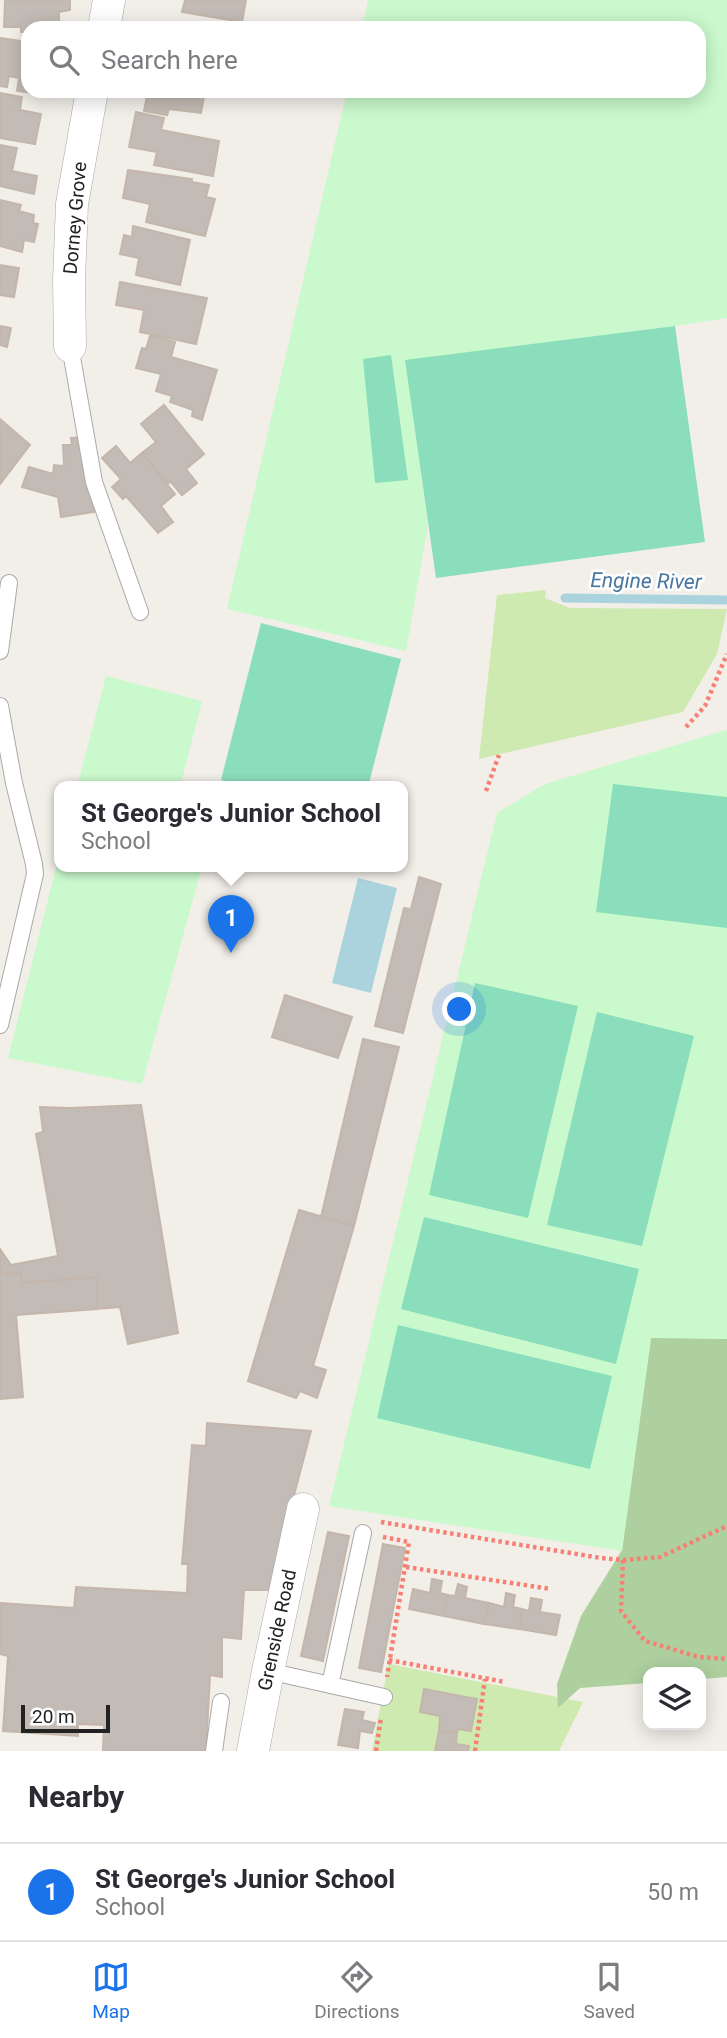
<!DOCTYPE html>
<style>
body{margin:0;font-family:Roboto,sans-serif;background:#f2f2f3;color:#2b2b33}
.controls{position:absolute;right:21px;bottom:21px;display:grid;overflow:hidden;border-radius:14px;box-shadow:0 4px 18px #0003}
.controls button{width:63px;height:63px;display:grid;place-items:center;padding:0;border:0;border-bottom:2px solid #e1e1e2;background:#fff;color:#2b2b33;font:35px sans-serif}
.scale{position:absolute;left:21px;bottom:18px;width:89px;box-sizing:border-box;padding-left:7px;border:4px solid #222;border-top:0;font-size:19px;line-height:24px;white-space:nowrap;color:#222;-webkit-text-stroke:5px #fff;paint-order:stroke}
.you{position:absolute;left:460px;top:1010px;width:24px;height:24px;margin:-18px;border:5px solid #fff;border-radius:50%;background:#1a73e8;box-shadow:0 0 0 10px #1a73e833}
.badge{display:grid;place-items:center;width:46px;height:46px;border-radius:50%;background:#1a73e8;color:#fff;font-size:23px;font-weight:700}
.pin{position:absolute;translate:-50% -58px;filter:drop-shadow(0 2px 4px #0008)}
.pin::after{content:'';position:absolute;top:37px;width:24px;height:21px;background:inherit;clip-path:polygon(0 0,100% 0,50% 100%)}
.popup{position:absolute;left:54px;top:781px;width:354px;height:91px;box-sizing:border-box;display:grid;place-content:center;border-radius:14px;background:#fff;filter:drop-shadow(0 2px 5px #0005);font-size:23px;white-space:nowrap;color:#7c7c81}
.popup b{font-size:26px;color:#2b2b33}
.popup::after{content:'';position:absolute;left:50%;top:100%;margin-left:-14px;border:14px solid transparent;border-top-color:#fff}
.list{margin:0;padding:0;list-style:none}
h2{display:flex;justify-content:space-between;align-items:center;height:91px;margin:0;padding:0 28px;font-size:30px}
h2 small{font-size:23px;font-weight:400;color:#7c7c81}
.list li{display:grid;grid-template-columns:46px 1fr auto;gap:21px;align-items:center;box-sizing:border-box;height:98px;padding:0 28px;border-top:2px solid #e1e1e2}
.list b{display:block;font-size:26px;white-space:nowrap}
.list p{margin:0;font-size:23px;white-space:nowrap;color:#7c7c81}
.list em{font-size:23px;font-style:normal;color:#7c7c81}
.icon{flex:none;width:38px;height:38px;fill:none;stroke:currentColor;stroke-width:2;stroke-linecap:round;stroke-linejoin:round}
.map{position:relative;flex:none;width:727px;height:1751px;overflow:hidden}
.search{position:absolute;background:#fff;box-shadow:0 4px 18px #0003;left:21px;right:21px;top:21px;height:77px;display:flex;align-items:center;gap:18px;box-sizing:border-box;padding:0 24px;border-radius:21px;color:#7c7c81;font-size:26px}
.sheet{height:189px;background:#fff}
nav{display:flex;justify-content:space-around;align-items:center;box-sizing:border-box;height:98px;border-top:2px solid #e1e1e2;background:#fff;font-size:19px;color:#7c7c81}
nav a{display:grid;justify-items:center;gap:4px}
nav .on{color:#1a73e8}
.map>svg:first-child{display:block}
.grass{fill:#ceeab1}
.forest{fill:#aed09f}
.park{fill:#c9f9cc}
.pitch{fill:#8adebc}
.water{fill:#abd3de}
.lines{fill:none;stroke-linecap:round;stroke-linejoin:round}
.stream{stroke:#abd3de;stroke-width:9}
.building{fill:#c3bbb5;stroke:#c4b6ab;stroke-width:2}
.lane-casing{stroke:#a9a9a9;stroke-width:18}
.street-casing{stroke:#a9a9a9;stroke-width:33}
.path{stroke:#f78074;stroke-width:4.5;stroke-dasharray:3.5 3.5;stroke-linecap:butt}
.lane{stroke:#fff;stroke-width:16}
.street{stroke:#fff;stroke-width:32}
.labels{text-anchor:middle;dominant-baseline:central;stroke-width:5;stroke-linejoin:round;paint-order:stroke}
.street-label{font-size:19px;fill:#222;stroke:#fff}
.water-label{font-size:21px;font-style:italic;fill:#4977a1;stroke:#fff}
</style>
<div class="map">
<svg width="727" height="1751" viewBox="0 0 727 1751">
<rect width="100%" height="100%" fill="#f2efe9"/>
<!-- grass -->
<path class="grass" d="M 546,590 L 545,598 L 570,608 L 727,609 L 717,654 L 683,712 L 479,759 L 497,595 Z
M 389,1660 L 389,1664 L 583,1702 L 559,1751 L 372,1751 Z"/>
<!-- forest -->
<path class="forest" d="M 651,1337 L 727,1339 L 727,1677 L 701,1679 L 701,1672 L 648,1672 L 648,1683 L 580,1688 L 558,1708 L 557,1684 L 581,1616 L 622,1550 Z"/>
<!-- park -->
<path class="park" d="M 368,0 L 727,0 L 727,318 L 675,326 L 406,361 L 428,525 L 406,651 L 227,609 L 347,91 L 699,91 L 699,28 L 362,28 Z
M 106,676 L 202,701 L 180,787 L 77,787 Z
M 727,730 L 727,1339 L 651,1338 L 622,1551 L 329,1506 L 497,813 L 545,784 Z
M 59,856 L 60,867 L 202,867 L 142,1084 L 8,1058 Z"/>
<!-- pitch -->
<path class="pitch" d="M 675,326 L 705,542 L 436,578 L 405,360 Z
M 391,355 L 408,480 L 375,483 L 363,359 Z
M 261,623 L 401,659 L 368,787 L 249,787 L 221,780 Z
M 613,784 L 727,797 L 727,928 L 596,912 Z
M 475,983 L 578,1006 L 528,1218 L 429,1195 Z
M 597,1012 L 694,1036 L 642,1246 L 547,1225 Z
M 424,1217 L 639,1269 L 616,1364 L 401,1309 Z
M 398,1325 L 612,1376 L 590,1469 L 377,1418 Z"/>
<!-- water -->
<path class="water" d="M 358,878 L 397,888 L 371,993 L 332,983 Z"/>
<g class="lines">
<!-- stream -->
<path class="stream" d="M 565,598 L 727,600"/>
</g>
<!-- building -->
<path class="building" d="M 5,0 L 70,0 L 70,10 L 59,12 L 59,28 L 28,28 L 28,32 L 21,32 L 21,27 L 4,27 Z
M 185,0 L 246,0 L 242,22 L 182,12 Z
M 0,38 L 28,42 L 26,61 L 28,62 L 28,91 L 49,91 L 48,95 L 17,91 L 19,78 L 9,76 L 7,87 L 0,86 Z
M 148,91 L 205,91 L 201,113 L 169,109 L 167,115 L 144,111 Z
M 0,93 L 22,97 L 20,110 L 41,114 L 35,144 L 0,138 Z
M 136,112 L 164,118 L 161,130 L 219,141 L 213,176 L 154,165 L 157,152 L 129,147 Z
M 0,145 L 17,148 L 12,171 L 37,176 L 34,194 L 0,186 Z
M 128,170 L 192,179 L 192,182 L 209,185 L 206,197 L 215,199 L 205,236 L 146,222 L 150,204 L 123,198 Z
M 0,200 L 21,205 L 19,211 L 34,215 L 33,223 L 38,224 L 34,242 L 24,240 L 22,252 L 0,246 Z
M 133,226 L 190,240 L 180,285 L 136,275 L 139,258 L 120,254 L 124,235 L 132,237 Z
M 0,265 L 19,268 L 14,297 L 0,295 Z
M 120,282 L 207,298 L 196,344 L 140,332 L 144,310 L 116,305 Z
M 0,326 L 11,328 L 7,347 L 0,345 Z
M 150,336 L 175,342 L 171,357 L 217,370 L 202,420 L 192,416 L 193,410 L 170,402 L 172,396 L 156,391 L 161,374 L 136,368 L 142,348 L 146,349 Z
M 164,405 L 204,454 L 186,469 L 197,483 L 182,495 L 170,481 L 168,484 L 142,453 L 156,442 L 141,424 Z
M 0,419 L 30,445 L 0,484 Z
M 84,437 L 94,512 L 61,517 L 58,497 L 22,487 L 29,467 L 53,474 L 54,465 L 64,466 L 63,445 L 72,445 L 71,438 Z
M 116,446 L 130,463 L 142,453 L 175,494 L 161,506 L 173,522 L 158,533 L 126,496 L 123,499 L 112,487 L 121,479 L 102,458 Z
M 419,877 L 441,884 L 403,1033 L 375,1026 L 404,908 L 411,909 Z
M 285,995 L 352,1017 L 338,1058 L 272,1037 Z
M 363,1039 L 399,1047 L 354,1226 L 321,1217 Z
M 141,1105 L 178,1333 L 128,1344 L 120,1307 L 97,1309 L 97,1277 L 22,1283 L 21,1273 L 0,1274 L 0,1249 L 11,1265 L 58,1256 L 36,1134 L 43,1132 L 40,1107 L 70,1108 Z
M 299,1210 L 354,1226 L 313,1366 L 326,1370 L 317,1398 L 300,1391 L 296,1398 L 248,1381 Z
M 21,1273 L 22,1283 L 97,1277 L 97,1309 L 16,1315 L 23,1397 L 0,1399 L 0,1274 Z
M 207,1423 L 311,1431 L 269,1590 L 244,1590 L 241,1639 L 222,1637 L 222,1677 L 210,1675 L 206,1751 L 103,1751 L 104,1725 L 78,1724 L 78,1736 L 3,1731 L 8,1656 L 0,1654 L 0,1603 L 74,1608 L 76,1587 L 187,1593 L 188,1564 L 182,1564 L 192,1445 L 206,1446 Z
M 328,1532 L 349,1536 L 323,1661 L 301,1656 Z
M 383,1544 L 405,1548 L 381,1672 L 359,1668 Z
M 432,1579 L 442,1581 L 440,1593 L 448,1595 L 444,1616 L 409,1609 L 413,1589 L 430,1593 Z
M 458,1584 L 467,1587 L 465,1598 L 489,1603 L 484,1624 L 444,1616 L 448,1595 L 455,1596 Z
M 506,1593 L 515,1595 L 513,1607 L 522,1609 L 519,1629 L 484,1624 L 489,1603 L 504,1607 Z
M 531,1598 L 542,1600 L 540,1612 L 560,1615 L 556,1635 L 519,1629 L 522,1609 L 529,1611 Z
M 424,1689 L 477,1699 L 471,1731 L 458,1729 L 457,1733 L 439,1731 L 440,1716 L 420,1712 Z
M 345,1709 L 364,1712 L 362,1720 L 375,1723 L 372,1733 L 360,1731 L 358,1748 L 338,1745 Z
M 439,1731 L 457,1733 L 456,1744 L 469,1746 L 468,1751 L 435,1751 Z"/>
<g class="lines">
<!-- lane casing -->
<g class="lane-casing">
<path id="lane" d="M 70,346 L 94,482 L 140,612
M 0,651 L 9,583
M 0,706 L 14,783 L 34,864 L 35,874 L 0,1025
M 268,1671 L 384,1697
M 330,1685 L 363,1533
M 214,1751 L 221,1702"/>
</g>
<!-- street casing -->
<g class="street-casing">
<path id="street" d="M 104,28 L 109,0
M 70,346 L 69,280 L 72,204 L 92,91
M 253,1751 L 268,1671 L 303,1509"/>
</g>
<!-- path -->
<path class="path" d="M 686,727 L 705,706 L 727,654
M 486,791 L 499,755
M 381,1522 L 601,1558 L 623,1560 L 660,1557 L 727,1526
M 383,1537 L 409,1542 L 387,1677
M 623,1560 L 621,1611 L 645,1641 L 699,1657 L 727,1659
M 406,1567 L 551,1589
M 389,1660 L 505,1682
M 376,1751 L 381,1717
M 475,1751 L 485,1679"/>
<!-- lane -->
<use href="#lane" class="lane"/>
<!-- street -->
<use href="#street" class="street"/>
</g>
<g class="labels">
<!-- street labels -->
<g class="street-label">
<text transform="translate(75 218) rotate(-85)">Dorney Grove</text>
<text transform="translate(277 1630) rotate(-78)">Grenside Road</text>
</g>
<!-- water labels -->
<g class="water-label">
<text transform="translate(646 581) rotate(1)">Engine River</text>
</g>
</g>
</svg>
<div class="controls">
<button><svg class="icon" aria-label="layers" viewBox="0 0 24 24"><path d="M12 4l9 5-9 5-9-5zM3 14l9 5 9-5"/></svg></button>
</div>
<div class="scale">20 m</div>
<div class="you"></div>
<div class="pin badge" style="left:231px;top:953px">1</div>
<div class="popup"><b>St George's Junior School</b>School</div>
<div class="search"><svg class="icon" aria-label="search" viewBox="0 0 24 24"><circle cx="10" cy="10" r="6"/><path d="M15 15l6 6"/></svg>Search here</div>
</div>
<section class="sheet">
<h2>Nearby<small></small></h2>
<ul class="list">
<li><span class="badge">1</span><div><b>St George's Junior School</b><p>School</p></div><em>50 m</em></li>
</ul>
</section>
<nav>
<a class="on"><svg class="icon" aria-label="map" viewBox="0 0 24 24"><path d="M3 6l6-2 6 2 6-2v14l-6 2-6-2-6 2zM9 4v14M15 6v14"/></svg>Map</a>
<a><svg class="icon" aria-label="directions" viewBox="0 0 24 24"><path d="M12 3l9 9-9 9-9-9zM9 14v-3h6M13 9l2 2-2 2"/></svg>Directions</a>
<a><svg class="icon" aria-label="saved" viewBox="0 0 24 24"><path d="M7 4h10v16l-5-4-5 4z"/></svg>Saved</a>
</nav>
